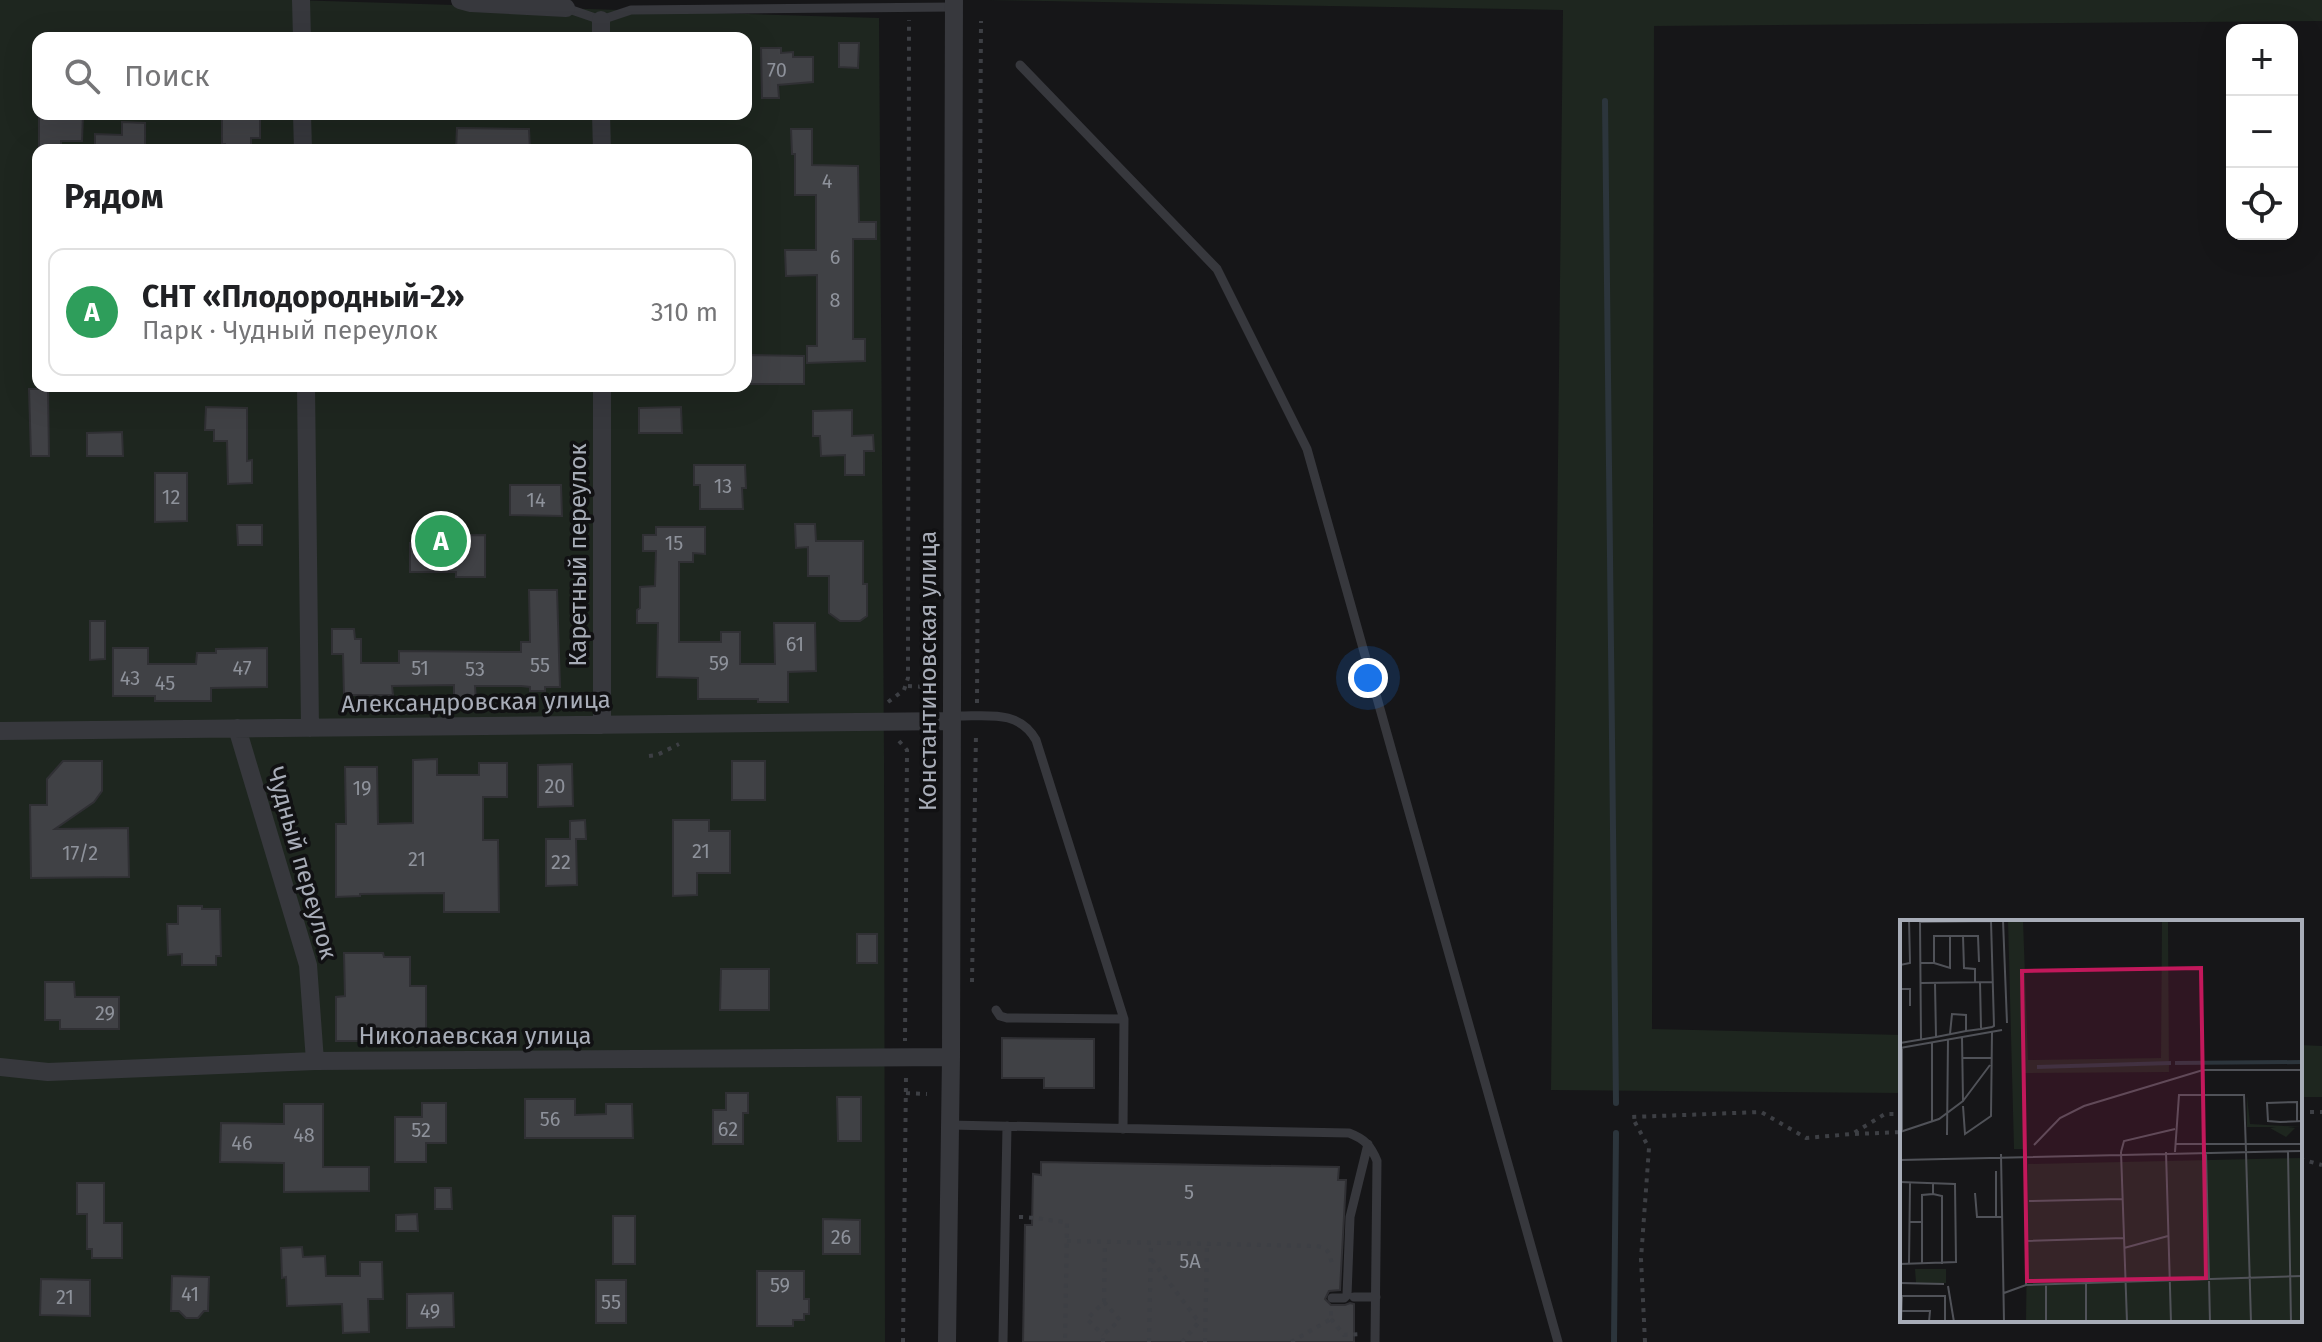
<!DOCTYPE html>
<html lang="ru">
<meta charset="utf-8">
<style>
body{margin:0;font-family:"Fira Sans",sans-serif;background:#f2f2f2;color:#202124}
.controls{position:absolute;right:24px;top:24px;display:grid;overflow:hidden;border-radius:16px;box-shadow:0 8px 32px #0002}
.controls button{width:72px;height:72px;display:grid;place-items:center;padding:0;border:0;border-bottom:2px solid #e0e0e0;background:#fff;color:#202124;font:40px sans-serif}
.you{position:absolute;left:1368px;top:678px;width:28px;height:28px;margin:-20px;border:6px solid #fff;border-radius:50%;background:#1a73e8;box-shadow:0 0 0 12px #1a73e833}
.badge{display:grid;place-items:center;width:52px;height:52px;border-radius:50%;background:#ea580c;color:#fff;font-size:26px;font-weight:700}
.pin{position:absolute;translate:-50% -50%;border:4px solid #fff;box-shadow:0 2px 8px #0006}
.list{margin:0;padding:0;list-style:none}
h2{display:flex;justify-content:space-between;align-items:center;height:104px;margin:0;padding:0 32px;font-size:34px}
h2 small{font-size:26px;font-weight:400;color:#757577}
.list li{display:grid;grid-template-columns:52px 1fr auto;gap:24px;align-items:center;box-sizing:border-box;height:128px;margin:0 16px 16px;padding:0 16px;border:2px solid #e0e0e0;border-radius:16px}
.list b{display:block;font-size:30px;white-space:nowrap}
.list p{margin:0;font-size:26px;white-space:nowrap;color:#757577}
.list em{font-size:26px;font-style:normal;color:#757577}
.icon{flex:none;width:44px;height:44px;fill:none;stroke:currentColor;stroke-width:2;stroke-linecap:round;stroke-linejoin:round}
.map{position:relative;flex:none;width:2322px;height:1342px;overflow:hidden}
.search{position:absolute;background:#fff;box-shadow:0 8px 32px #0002;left:32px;top:32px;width:720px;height:88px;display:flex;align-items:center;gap:20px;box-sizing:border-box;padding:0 28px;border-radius:16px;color:#757577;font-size:30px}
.panel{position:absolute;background:#fff;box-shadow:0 8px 32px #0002;left:32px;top:144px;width:720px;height:248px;border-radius:16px}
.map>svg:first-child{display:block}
.green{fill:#1e261f;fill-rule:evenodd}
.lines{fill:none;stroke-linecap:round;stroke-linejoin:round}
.stream{stroke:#2c353c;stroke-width:6}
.building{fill:#404145;stroke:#303034;stroke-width:2}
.path{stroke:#3d3f44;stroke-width:4;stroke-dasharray:4 6;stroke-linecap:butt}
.service{stroke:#37383d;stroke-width:9}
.minor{stroke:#37383d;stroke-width:18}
.labels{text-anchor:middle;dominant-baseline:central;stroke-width:7;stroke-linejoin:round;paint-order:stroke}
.number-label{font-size:20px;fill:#8e929b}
.street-label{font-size:24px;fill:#a8adb8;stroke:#111113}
.inset-river{fill:none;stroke:#2c353c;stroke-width:4}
.inset-road{fill:none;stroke:#505258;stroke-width:2}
.view{fill:#c2185b;fill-opacity:0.15;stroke:#c2185b;stroke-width:4}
.inset-edge{fill:none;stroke:#a8adb8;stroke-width:4}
</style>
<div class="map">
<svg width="2322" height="1342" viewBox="0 0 2322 1342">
<rect width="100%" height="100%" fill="#161618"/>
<!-- green -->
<path class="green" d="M 0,0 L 293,0 L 879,18 L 884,756 L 885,1342 L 0,1342 ZM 38,38 L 746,38 L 746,114 L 38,114 ZM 38,150 L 746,150 L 746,386 L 38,386 Z
M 988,0 L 2322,0 L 2322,21 L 1654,26 L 1652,1029 L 1902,1035 L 1902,1093 L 1551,1090 L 1563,10 Z
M 2300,1045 L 2322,1046 L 2322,1097 L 2300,1097 Z"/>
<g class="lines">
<!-- stream -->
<path class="stream" d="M 1605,101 L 1616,1103
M 1614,1342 L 1616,1133"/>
</g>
<!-- building -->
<path class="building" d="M 839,43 L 859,43 L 858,68 L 839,67 Z
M 761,48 L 781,48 L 781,53 L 793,52 L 793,57 L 813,57 L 813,82 L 778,85 L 779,98 L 762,98 Z
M 39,114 L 83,114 L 82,141 L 61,141 L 61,150 L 39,150 Z
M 222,114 L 260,114 L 260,138 L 251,138 L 251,145 L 248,145 L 248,150 L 225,150 L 225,144 L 222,144 Z
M 122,122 L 145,123 L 145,150 L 95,150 L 95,134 L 122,135 Z
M 457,128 L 529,129 L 530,150 L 456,150 Z
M 791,129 L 812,129 L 812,165 L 858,166 L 859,222 L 876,222 L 876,239 L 853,239 L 853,339 L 865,339 L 865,361 L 807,363 L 807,346 L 817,346 L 817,275 L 786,276 L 785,250 L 816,250 L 816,195 L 795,195 L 795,154 L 792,154 Z
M 746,355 L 804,356 L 804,384 L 746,384 Z
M 29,389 L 48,389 L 49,456 L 31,456 Z
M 206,407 L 247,408 L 247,461 L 252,460 L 252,483 L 228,484 L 227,441 L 214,441 L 214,430 L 205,430 Z
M 681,407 L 682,433 L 639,433 L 639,408 Z
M 852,410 L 852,436 L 873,435 L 874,451 L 864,451 L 864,475 L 845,475 L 845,455 L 821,456 L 820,436 L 813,436 L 813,411 Z
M 122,432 L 123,456 L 87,456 L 87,433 Z
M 694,465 L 745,465 L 746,488 L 742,488 L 743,509 L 700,509 L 700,485 L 694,485 Z
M 155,473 L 187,473 L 187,521 L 155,522 Z
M 510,485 L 561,485 L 562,516 L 510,515 Z
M 795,524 L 815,524 L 816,541 L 863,541 L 863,584 L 867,584 L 867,616 L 860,621 L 840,621 L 829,613 L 829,576 L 808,576 L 808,547 L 796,548 Z
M 237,525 L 262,525 L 262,545 L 238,545 Z
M 656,527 L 705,527 L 705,554 L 693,553 L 693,562 L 679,562 L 679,642 L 721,642 L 721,632 L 740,632 L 740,664 L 775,664 L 774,623 L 815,623 L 816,671 L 788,672 L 788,702 L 758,702 L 758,699 L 698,699 L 698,678 L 657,677 L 658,623 L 637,623 L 637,610 L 640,608 L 640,587 L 655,586 L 656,551 L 643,551 L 643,535 L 656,535 Z
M 485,535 L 485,577 L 456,577 L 456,572 L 410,572 L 410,543 L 421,543 L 420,536 Z
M 529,590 L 557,590 L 560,687 L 545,687 L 545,691 L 530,691 L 530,687 L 521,686 L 475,686 L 476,700 L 454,700 L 454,685 L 392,686 L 393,695 L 344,695 L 343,654 L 332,654 L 332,629 L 354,629 L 355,639 L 361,639 L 361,663 L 399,663 L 399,651 L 521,652 L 521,642 L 530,642 Z
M 90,621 L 105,621 L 105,659 L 90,660 Z
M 113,648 L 148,648 L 148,664 L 196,664 L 197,653 L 216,653 L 216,649 L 267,648 L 267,687 L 211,688 L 211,701 L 155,701 L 155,696 L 113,696 Z
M 437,759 L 437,775 L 479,775 L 479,763 L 507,763 L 507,797 L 483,797 L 483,840 L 498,840 L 499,912 L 444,912 L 444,893 L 360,894 L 360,896 L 336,897 L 336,824 L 346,824 L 345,767 L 377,767 L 378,824 L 413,823 L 413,760 Z
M 63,761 L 102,761 L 102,791 L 94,802 L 55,829 L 128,828 L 129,877 L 31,878 L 30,805 L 47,805 L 47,779 Z
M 732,761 L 765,761 L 765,800 L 732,800 Z
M 572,764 L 573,806 L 538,807 L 538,765 Z
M 585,820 L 586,839 L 576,839 L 577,885 L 546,886 L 546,839 L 570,839 L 570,821 Z
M 673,820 L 709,820 L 709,831 L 730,831 L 730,873 L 697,873 L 697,895 L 673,896 Z
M 178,906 L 202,906 L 202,909 L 220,909 L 221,956 L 216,956 L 216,965 L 182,965 L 182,954 L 168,955 L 167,924 L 178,924 Z
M 857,934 L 877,934 L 877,963 L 857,963 Z
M 344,953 L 383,953 L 384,957 L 410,957 L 410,986 L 426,986 L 426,1041 L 336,1041 L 336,997 L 345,996 Z
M 721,969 L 769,969 L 769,1010 L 720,1010 Z
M 45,982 L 74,982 L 75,997 L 119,997 L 119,1029 L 60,1029 L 60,1020 L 45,1020 Z
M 1002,1038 L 1094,1039 L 1094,1088 L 1044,1088 L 1044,1078 L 1002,1078 Z
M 726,1093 L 748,1093 L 748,1113 L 743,1113 L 743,1144 L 713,1144 L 713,1110 L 726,1110 Z
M 837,1097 L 861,1097 L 861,1141 L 838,1141 Z
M 525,1099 L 575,1099 L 575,1115 L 606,1114 L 606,1104 L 632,1104 L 633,1138 L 525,1138 Z
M 422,1103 L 446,1103 L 446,1143 L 426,1143 L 426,1162 L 395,1162 L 395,1117 L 422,1117 Z
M 284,1104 L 323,1104 L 323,1167 L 369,1167 L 369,1191 L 284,1192 L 284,1163 L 220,1162 L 221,1123 L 284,1124 Z
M 1041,1162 L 1339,1167 L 1338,1180 L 1346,1180 L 1340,1290 L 1329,1291 L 1325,1299 L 1331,1305 L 1345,1305 L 1350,1303 L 1354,1304 L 1354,1342 L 1023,1342 L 1025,1225 L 1032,1225 L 1033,1174 L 1041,1175 Z
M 77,1183 L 104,1183 L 104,1223 L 122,1223 L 122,1258 L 92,1258 L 92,1249 L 87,1249 L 87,1214 L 77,1214 Z
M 435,1188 L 451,1188 L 452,1209 L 435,1209 Z
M 417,1214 L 418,1231 L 396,1231 L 396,1215 Z
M 613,1216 L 635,1216 L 635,1264 L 613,1264 Z
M 823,1219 L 860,1220 L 860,1254 L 823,1254 Z
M 302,1247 L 303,1257 L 325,1256 L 326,1276 L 360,1276 L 360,1262 L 382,1262 L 383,1299 L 368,1299 L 369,1332 L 343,1333 L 342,1304 L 287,1306 L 286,1277 L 282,1278 L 281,1248 Z
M 757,1271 L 804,1271 L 804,1299 L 809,1299 L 809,1314 L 804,1314 L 804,1320 L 793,1320 L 793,1326 L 757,1326 Z
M 172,1276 L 209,1277 L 208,1311 L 204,1311 L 198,1318 L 186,1318 L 179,1311 L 171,1311 Z
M 41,1279 L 90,1280 L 90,1316 L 40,1315 Z
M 596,1280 L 626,1280 L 626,1323 L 596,1323 Z
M 453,1293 L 454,1327 L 407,1328 L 407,1294 Z"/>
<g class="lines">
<!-- path -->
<path class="path" d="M 908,686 L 929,687
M 888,702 L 904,690 L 908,678 L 909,20
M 977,703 L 981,21
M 899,741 L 907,750 L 905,1041
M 649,756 L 657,755 L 679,744
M 972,982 L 976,733
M 906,1093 L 927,1094
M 2300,1112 L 2322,1112
M 1855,1134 L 1902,1132
M 2300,1159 L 2322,1165
M 1019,1217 C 1036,1217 1050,1221 1067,1222 L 1065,1342
M 1067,1241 L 1317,1246 C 1328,1248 1330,1253 1332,1265
M 1152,1260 L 1199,1322
M 1104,1302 L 1105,1242
M 1331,1319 L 1344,1335 L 1360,1334
M 903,1342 L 906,1076
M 1103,1342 L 1103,1335 L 1120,1320 L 1104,1302 L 1087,1319 L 1103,1335
M 1149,1342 L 1151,1243
M 1182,1342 L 1199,1322
M 1205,1342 L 1207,1244
M 1291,1342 L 1331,1319 L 1331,1309
M 1645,1342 L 1641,1259 L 1649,1148 L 1632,1117 L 1761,1112 L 1806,1138 L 1852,1134 L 1885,1114 L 1902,1114"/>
<!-- service -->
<path class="service" d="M 566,8 L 601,20 L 631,10 L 954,7
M 1020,65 L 1217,269 L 1307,449 L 1558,1342
M 952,716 C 985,717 1018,708 1036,740 L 1124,1019 L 1123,1129
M 996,1010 L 1000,1016 L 1007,1018 L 1124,1019
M 949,1125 L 1349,1133 C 1365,1139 1371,1146 1377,1161 L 1375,1342
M 1354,1297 L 1376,1297
M 1332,1298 L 1344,1298 L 1347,1295 L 1350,1217 L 1368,1144
M 1003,1342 L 1007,1126"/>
<!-- minor -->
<path class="minor" d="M 301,0 L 302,38
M 460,0 L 471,3 L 566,8
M 601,20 L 601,38
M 302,114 L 303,150
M 601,114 L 602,150
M 306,386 L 310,728
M 602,386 L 602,725
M 237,728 L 308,965 L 315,1061
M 0,731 L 952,721
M 0,1067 L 48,1072 L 315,1061 L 951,1057
M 947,1342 L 951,1057 L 954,0"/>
</g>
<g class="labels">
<!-- number labels -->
<g class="number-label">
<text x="777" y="70">70</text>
<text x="827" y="181">4</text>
<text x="835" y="257">6</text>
<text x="835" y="300">8</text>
<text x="723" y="486">13</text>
<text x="171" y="497">12</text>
<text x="536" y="500">14</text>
<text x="674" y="543">15</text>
<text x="795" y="644">61</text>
<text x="719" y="663">59</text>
<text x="540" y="665">55</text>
<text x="242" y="668">47</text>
<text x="420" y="668">51</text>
<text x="475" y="669">53</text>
<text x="130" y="678">43</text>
<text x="165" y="683">45</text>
<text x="555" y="786">20</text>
<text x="362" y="788">19</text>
<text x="701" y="851">21</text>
<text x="80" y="853">17/2</text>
<text x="417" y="859">21</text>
<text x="561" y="862">22</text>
<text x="105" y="1013">29</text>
<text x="550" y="1119">56</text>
<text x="728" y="1129">62</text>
<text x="421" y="1130">52</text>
<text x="304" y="1135">48</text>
<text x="242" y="1143">46</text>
<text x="1189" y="1192">5</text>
<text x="841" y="1237">26</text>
<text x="1190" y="1261">5А</text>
<text x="780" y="1285">59</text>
<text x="190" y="1294">41</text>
<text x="65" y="1297">21</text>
<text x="611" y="1302">55</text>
<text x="430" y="1311">49</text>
</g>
<!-- street labels -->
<g class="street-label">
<text transform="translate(578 555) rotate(-90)">Каретный переулок</text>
<text transform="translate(928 671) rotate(-90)">Константиновская улица</text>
<text transform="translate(476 702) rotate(-1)">Александровская улица</text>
<text transform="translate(302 863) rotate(74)">Чудный переулок</text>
<text x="475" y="1036">Николаевская улица</text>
</g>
</g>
<!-- overview -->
<g transform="translate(1900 920)">
<rect width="402" height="402" fill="#161618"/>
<path d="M 108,0 L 123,0 L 128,140 L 261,138 L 262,0 L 268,0 L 269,152 L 125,153 L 125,229 L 114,229 ZM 347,176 L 350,204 L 402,207 L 388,207 L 395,208 L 386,217 L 370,208 L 376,207 L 347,207 ZM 402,238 L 402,402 L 126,402 L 128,244 ZM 15,349 L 46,349 L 46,363 L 16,363 Z" fill="#1e261f"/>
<path class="inset-river" d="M 275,143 L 402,142M 137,147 L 271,143"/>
<path class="inset-road" d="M 103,0 L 107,103M 63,16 L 64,48 L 75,49 L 75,62M 21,43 L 34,43 L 34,16 L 78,16 L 79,42M 34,43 L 50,48 L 50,16M 0,45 L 10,43 L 9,0M 80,62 L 81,108M 21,63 L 93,62M 35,63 L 36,117M 0,69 L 10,69 L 10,86M 50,114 L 52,94 L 66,95 L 66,111M 0,123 L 36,117 L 66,111 L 81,109 L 92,107 L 94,106 L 91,1 L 20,2 L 21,119M 0,128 L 102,110M 62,138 L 92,138M 63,181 L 90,145M 63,186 L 65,214 L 91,196 L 92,112M 32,201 L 32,122M 397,201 L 397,182 L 367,183 L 368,201 L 380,202 L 402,201M 0,212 L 39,199 L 63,181 L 62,117M 2,212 L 2,127M 47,215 L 48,119M 275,224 L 402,224M 134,225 L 160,198 L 184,186 L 303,150 L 402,150M 221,232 L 227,402M 221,232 L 224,221 L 275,209M 266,232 L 271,402M 275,232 L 279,175 L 344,175 L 346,231M 306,232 L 310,402M 346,232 L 351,402M 388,232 L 391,402M 101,234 L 104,402M 0,240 L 402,231M 96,251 L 96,298M 0,262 L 55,264 L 56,342 L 0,344M 75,273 L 77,297 L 102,297M 33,274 L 42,276 L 42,344M 129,281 L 222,279M 10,302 L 22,302 L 22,275 L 33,274 L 33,263M 22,302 L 22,344M 126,321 L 224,318M 224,328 L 268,316M 9,344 L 10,263M 0,363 L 44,364M 186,364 L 186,402M 126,365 L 126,234M 146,365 L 146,402M 48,366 L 54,402M 104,373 L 126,365 L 402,356M 2,376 L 45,376 L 45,402M 1,391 L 30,391 L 29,402M 1,402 L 2,377"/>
<path class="view" d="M 301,48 L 306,358 L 127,361 L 122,51 Z"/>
<rect width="402" height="402" class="inset-edge"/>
</g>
</svg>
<div class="controls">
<button>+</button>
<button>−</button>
<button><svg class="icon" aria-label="locate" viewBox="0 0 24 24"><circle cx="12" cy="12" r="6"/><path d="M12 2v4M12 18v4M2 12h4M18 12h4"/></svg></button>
</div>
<div class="you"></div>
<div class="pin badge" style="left:441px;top:541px;background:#2e9e5b">A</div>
<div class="search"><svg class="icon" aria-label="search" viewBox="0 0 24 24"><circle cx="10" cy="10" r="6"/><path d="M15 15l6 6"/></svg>Поиск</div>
<section class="panel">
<h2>Рядом<small></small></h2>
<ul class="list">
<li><span class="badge" style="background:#2e9e5b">A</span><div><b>СНТ «Плодородный-2»</b><p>Парк · Чудный переулок</p></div><em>310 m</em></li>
</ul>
</section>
</div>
